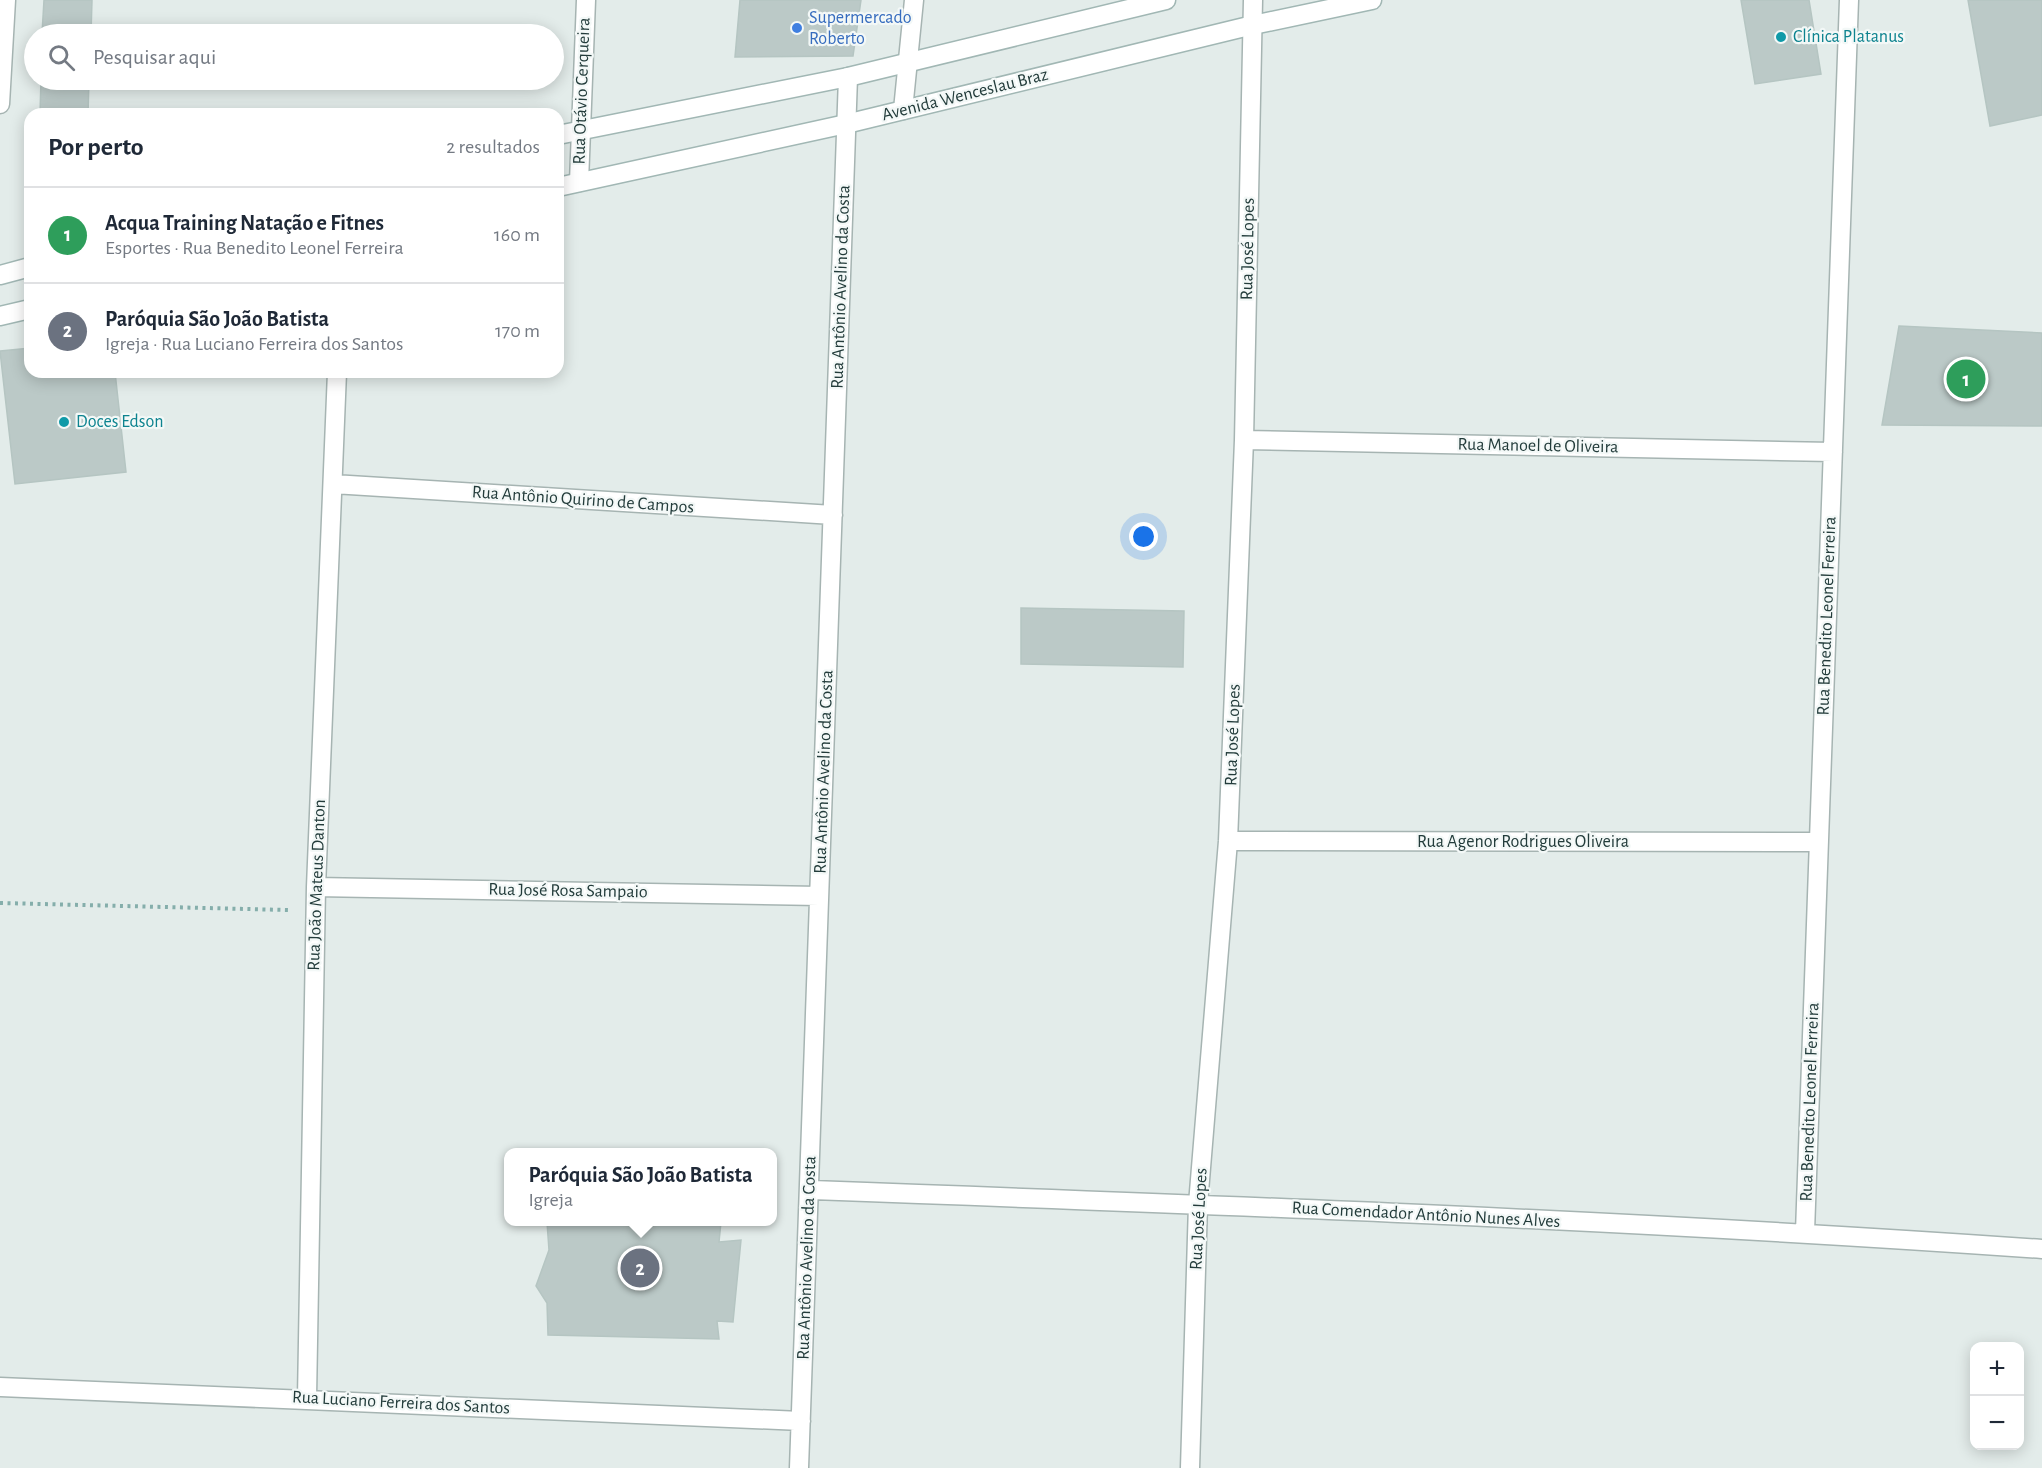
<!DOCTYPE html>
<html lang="pt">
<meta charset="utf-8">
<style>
body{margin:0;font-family:"Alegreya Sans",sans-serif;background:#f2f2f3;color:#1f2937}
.controls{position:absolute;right:18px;bottom:18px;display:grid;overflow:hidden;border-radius:12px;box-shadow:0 3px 15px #0003}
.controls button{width:54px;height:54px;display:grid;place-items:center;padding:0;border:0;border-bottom:2px solid #e0e1e3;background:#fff;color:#1f2937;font:30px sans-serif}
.you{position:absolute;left:1144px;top:537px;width:21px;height:21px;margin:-15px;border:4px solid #fff;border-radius:50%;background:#1a73e8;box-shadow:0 0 0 9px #1a73e833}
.badge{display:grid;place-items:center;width:39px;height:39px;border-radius:50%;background:#1a73e8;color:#fff;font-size:20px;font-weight:700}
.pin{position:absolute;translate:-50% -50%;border:3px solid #fff;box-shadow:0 2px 6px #0006}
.popup{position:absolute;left:504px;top:1148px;width:273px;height:78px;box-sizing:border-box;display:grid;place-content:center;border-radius:12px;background:#fff;filter:drop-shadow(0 2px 4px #0005);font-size:20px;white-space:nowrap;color:#747a83}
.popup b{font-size:22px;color:#1f2937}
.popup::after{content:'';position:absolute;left:50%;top:100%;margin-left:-12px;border:12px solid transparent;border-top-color:#fff}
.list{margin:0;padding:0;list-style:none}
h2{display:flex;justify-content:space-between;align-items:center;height:78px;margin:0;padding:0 24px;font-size:26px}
h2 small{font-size:20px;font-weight:400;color:#747a83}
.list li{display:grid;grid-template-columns:39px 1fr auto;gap:18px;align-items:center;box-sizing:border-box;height:96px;padding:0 24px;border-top:2px solid #e0e1e3}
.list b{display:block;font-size:22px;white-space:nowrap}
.list p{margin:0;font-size:20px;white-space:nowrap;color:#747a83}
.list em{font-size:20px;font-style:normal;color:#747a83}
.icon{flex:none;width:33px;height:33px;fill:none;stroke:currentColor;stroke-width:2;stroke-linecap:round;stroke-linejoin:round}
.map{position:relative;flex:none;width:2042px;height:1468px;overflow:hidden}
.search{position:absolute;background:#fff;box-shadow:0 3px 15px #0003;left:24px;top:24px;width:540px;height:66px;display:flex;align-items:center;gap:15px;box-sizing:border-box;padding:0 21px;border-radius:33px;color:#747a83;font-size:22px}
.panel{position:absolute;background:#fff;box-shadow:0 3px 15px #0003;left:24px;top:108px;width:540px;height:270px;border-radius:18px}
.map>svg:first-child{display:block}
.building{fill:#bbc9c7;stroke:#b5c5c2;stroke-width:1.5}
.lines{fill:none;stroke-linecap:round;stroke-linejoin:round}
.minor-casing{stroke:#a6b4b2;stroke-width:21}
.tertiary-casing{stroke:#a6b4b2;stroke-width:21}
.secondary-casing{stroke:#a1b7b4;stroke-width:21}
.path{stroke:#85aeab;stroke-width:4;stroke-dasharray:3 4.5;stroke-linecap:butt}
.minor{stroke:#fff;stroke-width:18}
.tertiary{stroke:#fff;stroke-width:18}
.secondary{stroke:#fff;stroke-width:18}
.shop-dot{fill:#3f7fe0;stroke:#f3f8f7;stroke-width:2}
.culture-dot{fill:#0f9aa8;stroke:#f3f8f7;stroke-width:2}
.labels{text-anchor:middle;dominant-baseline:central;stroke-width:4.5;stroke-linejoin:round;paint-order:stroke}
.shop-label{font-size:18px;fill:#366cbe;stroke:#f3f8f7;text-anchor:start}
.culture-label{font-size:18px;fill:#0d838f;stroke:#f3f8f7;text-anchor:start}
.street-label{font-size:18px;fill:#233c3b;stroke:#f3f8f7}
</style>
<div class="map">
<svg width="2042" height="1468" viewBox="0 0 2042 1468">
<rect width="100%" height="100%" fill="#e3ecea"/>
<!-- building -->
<path class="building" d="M 44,0 L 92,0 L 91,34 L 42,34 Z
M 740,0 L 861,0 L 853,56 L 735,57 Z
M 1741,0 L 1809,0 L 1821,74 L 1755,84 Z
M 1968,0 L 2042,0 L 2042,115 L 1990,126 Z
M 41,80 L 89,80 L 88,114 L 40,114 Z
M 1899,326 L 2042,333 L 2042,426 L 1882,425 Z
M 30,348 L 30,372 L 115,372 L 126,472 L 15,484 L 0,351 Z
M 1021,608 L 1184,611 L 1183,667 L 1021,664 Z
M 547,1222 L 721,1222 L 719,1242 L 741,1240 L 733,1322 L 717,1321 L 719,1339 L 548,1335 L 547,1303 L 536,1286 L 549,1250 Z"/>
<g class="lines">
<!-- minor casing -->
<g class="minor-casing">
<path id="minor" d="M 903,110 L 914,0
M 579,182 L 586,0
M 1244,440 L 1833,452
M 333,484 L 833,515
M 1228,841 L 1819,842
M 316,887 L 819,896
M 809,1190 C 1220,1205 1632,1220 2042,1249
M 1805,1232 L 1849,0
M 0,1387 L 801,1421
M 307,1398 L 316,887 L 337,372
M 799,1468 L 848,77
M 1190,1468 L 1198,1204 L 1228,841 L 1244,440 L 1253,0"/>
</g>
<!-- tertiary casing -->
<g class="tertiary-casing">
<path id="tertiary" d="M 0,104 L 6,0"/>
</g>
<!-- secondary casing -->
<g class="secondary-casing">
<path id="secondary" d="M 558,135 L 848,77 L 1166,0
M 558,187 L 846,124 L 1253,25 L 1372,0
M 0,275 L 30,267
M 0,316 L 30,309"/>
</g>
<!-- path -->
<path class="path" d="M 0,903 L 288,910"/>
<!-- minor -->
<use href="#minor" class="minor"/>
<!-- tertiary -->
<use href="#tertiary" class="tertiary"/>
<!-- secondary -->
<use href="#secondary" class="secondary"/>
</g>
<!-- markers -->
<circle class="shop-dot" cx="797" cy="28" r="6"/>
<g class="culture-dot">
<circle cx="1781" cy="37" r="6"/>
<circle cx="64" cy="422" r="6"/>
</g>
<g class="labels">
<!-- shop labels -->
<g class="shop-label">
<text x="809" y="18">Supermercado<tspan x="809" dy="21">Roberto</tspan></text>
</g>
<!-- culture labels -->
<g class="culture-label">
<text x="1793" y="37">Clínica Platanus</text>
<text x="76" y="422">Doces Edson</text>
</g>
<!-- street labels -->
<g class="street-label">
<text transform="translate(582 91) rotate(-88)">Rua Otávio Cerqueira</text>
<text transform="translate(965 95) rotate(-14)">Avenida Wenceslau Braz</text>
<text transform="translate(1248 249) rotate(-89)">Rua José Lopes</text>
<text transform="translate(841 287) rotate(-88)">Rua Antônio Avelino da Costa</text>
<text transform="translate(1538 446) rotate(1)">Rua Manoel de Oliveira</text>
<text transform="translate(583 500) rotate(4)">Rua Antônio Quirino de Campos</text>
<text transform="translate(1827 616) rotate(-88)">Rua Benedito Leonel Ferreira</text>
<text transform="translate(1233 735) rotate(-88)">Rua José Lopes</text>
<text transform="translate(824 772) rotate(-88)">Rua Antônio Avelino da Costa</text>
<text x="1523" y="842">Rua Agenor Rodrigues Oliveira</text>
<text transform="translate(317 885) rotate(-88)">Rua João Mateus Danton</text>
<text transform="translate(568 891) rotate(1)">Rua José Rosa Sampaio</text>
<text transform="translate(1810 1102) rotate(-88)">Rua Benedito Leonel Ferreira</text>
<text transform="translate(1426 1215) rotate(3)">Rua Comendador Antônio Nunes Alves</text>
<text transform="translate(1199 1219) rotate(-87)">Rua José Lopes</text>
<text transform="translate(807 1258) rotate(-88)">Rua Antônio Avelino da Costa</text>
<text transform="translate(401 1403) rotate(3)">Rua Luciano Ferreira dos Santos</text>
</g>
</g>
</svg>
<div class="controls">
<button>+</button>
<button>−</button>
</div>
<div class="you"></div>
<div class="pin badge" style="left:1966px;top:379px;background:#2e9e5b">1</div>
<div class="pin badge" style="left:640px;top:1268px;background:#6b7280">2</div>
<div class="popup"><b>Paróquia São João Batista</b>Igreja</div>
<div class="search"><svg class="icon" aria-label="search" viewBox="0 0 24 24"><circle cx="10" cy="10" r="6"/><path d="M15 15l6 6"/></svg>Pesquisar aqui</div>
<section class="panel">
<h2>Por perto<small>2 resultados</small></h2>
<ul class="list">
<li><span class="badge" style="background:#2e9e5b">1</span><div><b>Acqua Training Natação e Fitnes</b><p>Esportes · Rua Benedito Leonel Ferreira</p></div><em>160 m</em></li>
<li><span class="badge" style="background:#6b7280">2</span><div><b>Paróquia São João Batista</b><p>Igreja · Rua Luciano Ferreira dos Santos</p></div><em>170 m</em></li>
</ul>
</section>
</div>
